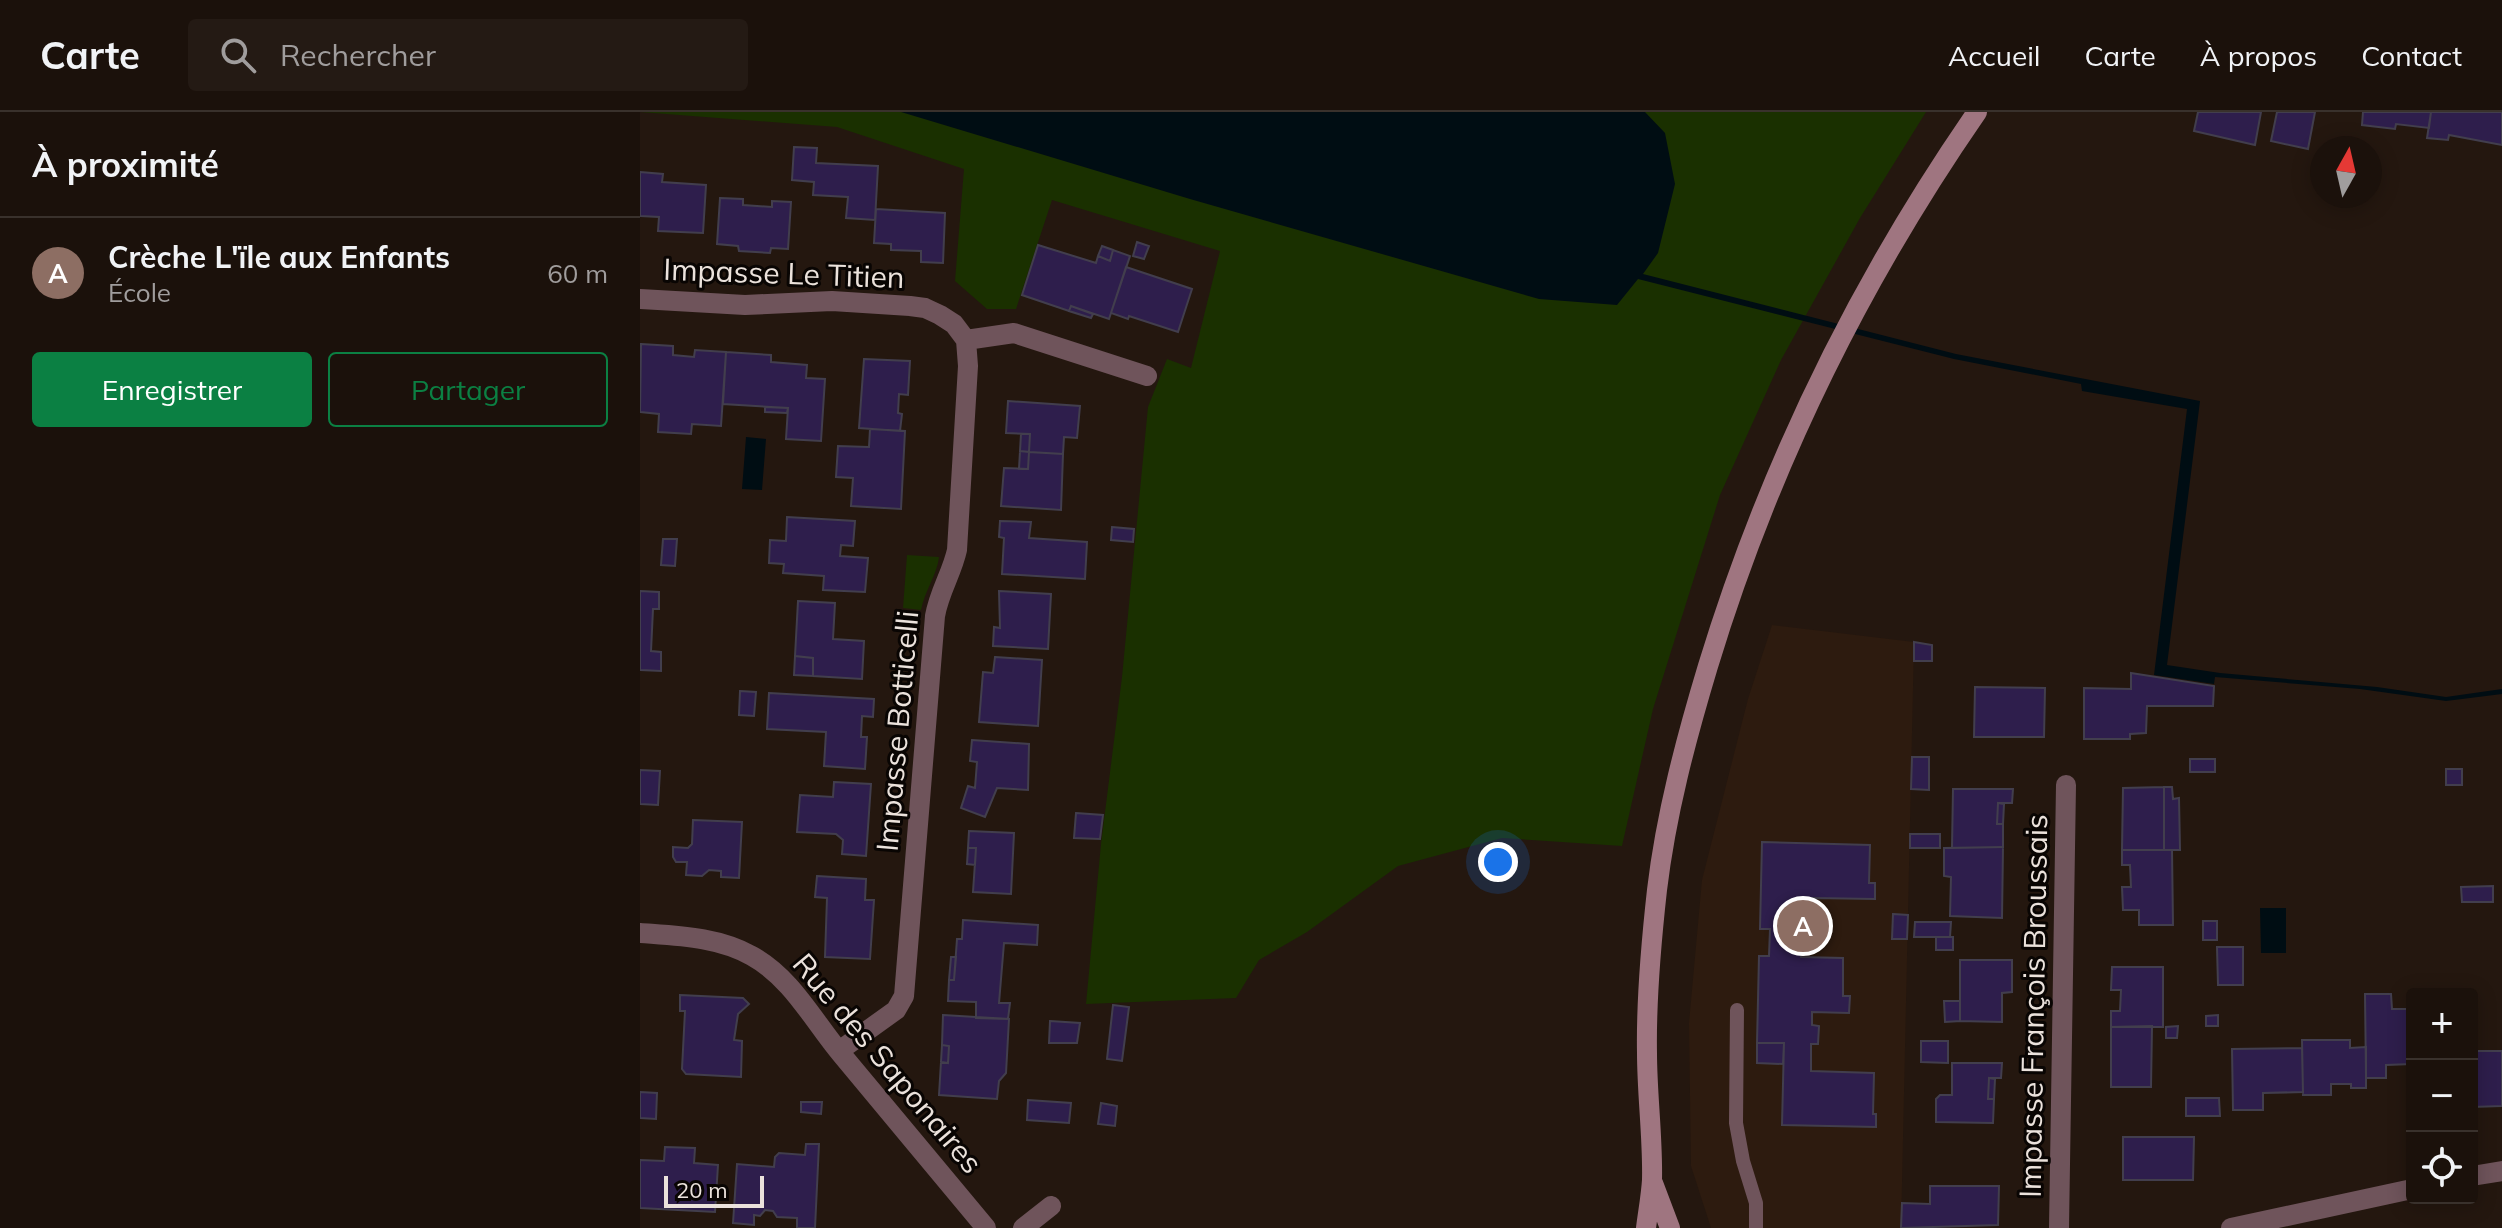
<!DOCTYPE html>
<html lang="fr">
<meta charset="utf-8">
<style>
body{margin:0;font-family:Mulish,sans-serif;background:#241a14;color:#f1f3f6}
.controls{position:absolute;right:24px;bottom:24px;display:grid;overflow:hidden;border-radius:8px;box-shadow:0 4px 20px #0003}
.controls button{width:72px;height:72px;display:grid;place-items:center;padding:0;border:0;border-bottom:2px solid #39312c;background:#1b110b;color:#f1f3f6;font:40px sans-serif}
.compass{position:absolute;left:1670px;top:24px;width:72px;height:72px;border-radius:50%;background:#1b110b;box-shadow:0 4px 20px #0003;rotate:8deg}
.scale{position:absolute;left:24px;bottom:20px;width:100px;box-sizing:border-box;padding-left:8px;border:4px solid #ebe2dc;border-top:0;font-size:22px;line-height:28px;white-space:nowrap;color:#ebe2dc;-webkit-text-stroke:6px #090503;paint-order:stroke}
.you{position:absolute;left:858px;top:750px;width:28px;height:28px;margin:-20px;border:6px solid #fff;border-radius:50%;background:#1a73e8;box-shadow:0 0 0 12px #1a73e833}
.badge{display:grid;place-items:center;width:52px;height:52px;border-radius:50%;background:#0b8043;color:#fff;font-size:26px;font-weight:700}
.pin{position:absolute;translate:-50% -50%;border:4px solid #fff;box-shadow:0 2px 8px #0006}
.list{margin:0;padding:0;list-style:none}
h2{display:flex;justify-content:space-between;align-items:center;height:104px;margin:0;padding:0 32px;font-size:34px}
h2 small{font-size:26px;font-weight:400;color:#a09d9d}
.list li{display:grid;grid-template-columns:52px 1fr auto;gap:24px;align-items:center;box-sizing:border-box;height:112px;padding:0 32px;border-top:2px solid #39312c}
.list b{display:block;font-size:30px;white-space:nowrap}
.list p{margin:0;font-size:26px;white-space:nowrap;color:#a09d9d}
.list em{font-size:26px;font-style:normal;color:#a09d9d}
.actions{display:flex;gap:16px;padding:24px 32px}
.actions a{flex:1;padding:18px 0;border:2px solid #0b8043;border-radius:8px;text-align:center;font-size:28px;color:#0b8043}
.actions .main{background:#0b8043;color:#fff}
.icon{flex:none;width:44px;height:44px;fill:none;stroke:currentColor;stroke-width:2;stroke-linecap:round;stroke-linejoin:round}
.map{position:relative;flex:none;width:1862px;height:1116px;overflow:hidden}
header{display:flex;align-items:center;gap:48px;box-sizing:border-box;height:112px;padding:0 40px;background:#1b110b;border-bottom:2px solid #39312c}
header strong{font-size:38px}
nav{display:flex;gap:44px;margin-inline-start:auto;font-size:28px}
.search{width:560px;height:72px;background:#241a14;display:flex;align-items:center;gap:20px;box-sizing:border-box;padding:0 28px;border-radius:8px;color:#a09d9d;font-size:30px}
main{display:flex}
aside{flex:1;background:#1b110b}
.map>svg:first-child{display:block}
.built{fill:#2d1b0f}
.green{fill:#1a3000}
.water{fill:#000d13}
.building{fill:#2e1e4c;stroke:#423e4d;stroke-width:2}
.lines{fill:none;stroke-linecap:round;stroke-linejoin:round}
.lane{stroke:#6f545b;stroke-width:14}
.street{stroke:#6f545b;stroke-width:20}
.secondary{stroke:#9f7580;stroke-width:20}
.labels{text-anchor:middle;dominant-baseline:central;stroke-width:6;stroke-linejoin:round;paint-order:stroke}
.street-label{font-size:30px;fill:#ebe2dc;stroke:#090503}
</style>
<header>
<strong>Carte</strong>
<div class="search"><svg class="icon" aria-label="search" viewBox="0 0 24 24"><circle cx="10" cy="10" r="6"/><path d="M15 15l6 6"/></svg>Rechercher</div>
<nav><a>Accueil</a><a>Carte</a><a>À propos</a><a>Contact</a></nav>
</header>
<main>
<aside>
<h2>À proximité<small></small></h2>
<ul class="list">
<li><span class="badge" style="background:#8d6e63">A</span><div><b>Crèche L'ïle aux Enfants</b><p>École</p></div><em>60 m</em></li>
</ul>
<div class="actions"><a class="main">Enregistrer</a><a>Partager</a></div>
</aside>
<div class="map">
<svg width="1862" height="1116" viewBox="0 0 1862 1116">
<rect width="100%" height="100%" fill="#24170f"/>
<!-- built -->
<path class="built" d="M 1132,513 L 1274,530 L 1261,1116 L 1071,1116 L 1051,1054 L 1049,911 L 1062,768 L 1108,587 Z"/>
<!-- green -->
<path class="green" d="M 0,0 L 1286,0 L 1220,106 L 1141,248 L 1080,383 L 1013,597 L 982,734 L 862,726 L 758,754 L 667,820 L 619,848 L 596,886 L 446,892 L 461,732 L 482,565 L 508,295 L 527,247 L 551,256 L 580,139 L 412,88 L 376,197 L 347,197 L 315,169 L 324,57 L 197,15 Z
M 267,443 L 299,445 C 297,463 285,478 281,498 L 263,496 Z"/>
<!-- water -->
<path class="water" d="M 261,0 L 1005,0 L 1025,21 L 1035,72 L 1018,141 L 1003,162 L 1316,242 L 1560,289 L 1527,553 L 1580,561 L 1737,575 L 1806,585 L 1862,577 L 1862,582 L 1806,589 L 1720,577 L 1575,565 L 1574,572 L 1514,563 L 1547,297 L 1442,279 L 1441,272 L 1314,247 L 998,167 L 977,193 L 899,187 L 550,87 Z
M 106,325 L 126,327 L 122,378 L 102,377 Z
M 1620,796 L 1646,796 L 1646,841 L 1621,841 Z"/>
<!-- building -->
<path class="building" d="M 1558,0 L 1621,0 L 1615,33 L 1554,19 Z
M 1637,0 L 1675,0 L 1668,37 L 1631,29 Z
M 1723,0 L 1791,0 L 1789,16 L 1756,12 L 1755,17 L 1722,13 Z
M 1791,0 L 1862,0 L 1862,33 L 1809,23 L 1808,28 L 1787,26 Z
M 154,35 L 177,36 L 176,51 L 238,54 L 235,108 L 206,106 L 208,85 L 173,83 L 174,70 L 152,68 Z
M 0,60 L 23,62 L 22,70 L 66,73 L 63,121 L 18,119 L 19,105 L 0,104 Z
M 80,86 L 103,87 L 103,93 L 132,95 L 132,89 L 151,90 L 148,137 L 131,136 L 130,141 L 99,139 L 98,134 L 77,132 Z
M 236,97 L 305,101 L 303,151 L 281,150 L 281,139 L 251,138 L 251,132 L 234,131 Z
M 497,130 L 509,134 L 504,147 L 493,144 Z
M 398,133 L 456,151 L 458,144 L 470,149 L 473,138 L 490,144 L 469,207 L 431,194 L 429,199 L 382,183 Z
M 462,134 L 473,138 L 470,149 L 458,144 Z
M 486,155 L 552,177 L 538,220 L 489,204 L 488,207 L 471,201 Z
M 431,194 L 453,202 L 451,206 L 429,199 Z
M 1,232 L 33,234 L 33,243 L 54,245 L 55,238 L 86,240 L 81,314 L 52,312 L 51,322 L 18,320 L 19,302 L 0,300 Z
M 86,240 L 131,243 L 131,250 L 167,253 L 166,266 L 185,267 L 181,329 L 146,327 L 148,296 L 83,292 Z
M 224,247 L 270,249 L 268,283 L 259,282 L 258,301 L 262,302 L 260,319 L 219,316 Z
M 368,289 L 440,294 L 437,326 L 424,325 L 423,342 L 389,340 L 390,322 L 366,321 Z
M 125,295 L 148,296 L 147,301 L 125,300 Z
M 230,317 L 265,319 L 261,397 L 211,394 L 213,366 L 196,365 L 198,334 L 229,335 Z
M 381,322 L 390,322 L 389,340 L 380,339 Z
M 380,339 L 389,340 L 388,357 L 379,357 Z
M 389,340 L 423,342 L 421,398 L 361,394 L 364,356 L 388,357 Z
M 147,405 L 215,409 L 213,434 L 201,433 L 200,444 L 228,446 L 225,480 L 183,478 L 184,464 L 143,461 L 144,452 L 129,451 L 130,428 L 146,429 Z
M 360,409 L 391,410 L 389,426 L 447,430 L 445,467 L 362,462 L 364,426 L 359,425 Z
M 472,415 L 494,417 L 493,430 L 471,428 Z
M 23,427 L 37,427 L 35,454 L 21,453 Z
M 0,479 L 19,480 L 19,497 L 13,497 L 11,539 L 21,540 L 21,559 L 0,558 Z
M 359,479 L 411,482 L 408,537 L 353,534 L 354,515 L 360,516 Z
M 158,489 L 195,491 L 193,527 L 224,529 L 222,567 L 173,564 L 173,546 L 155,544 Z
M 1274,530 L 1292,533 L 1292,549 L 1274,549 Z
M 155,544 L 173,546 L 173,564 L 154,563 Z
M 355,545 L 402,548 L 398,614 L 339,610 L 343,560 L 353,561 Z
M 1491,561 L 1574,574 L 1573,594 L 1507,594 L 1506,621 L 1490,622 L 1490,627 L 1444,627 L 1444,576 L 1491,577 Z
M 1335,575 L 1405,576 L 1404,625 L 1334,625 Z
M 100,579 L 116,580 L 114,604 L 99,603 Z
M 129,581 L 234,587 L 233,605 L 222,604 L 221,625 L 227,625 L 225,657 L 184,654 L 186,620 L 127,617 Z
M 332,628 L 389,632 L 388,678 L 357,676 L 345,705 L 321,696 L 328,674 L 335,676 L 337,650 L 330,649 Z
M 1272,645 L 1289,645 L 1289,678 L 1271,677 Z
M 1550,647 L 1575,647 L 1575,660 L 1550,660 Z
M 1806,657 L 1822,657 L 1822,673 L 1806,673 Z
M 0,658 L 20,659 L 18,693 L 0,692 Z
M 194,670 L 231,672 L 226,744 L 202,742 L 203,728 L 196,722 L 157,720 L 160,683 L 193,685 Z
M 1524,675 L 1524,738 L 1482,738 L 1483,676 Z
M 1524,675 L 1532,675 L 1533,687 L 1539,686 L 1540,738 L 1524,738 Z
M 1313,677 L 1373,677 L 1372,691 L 1358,691 L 1357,712 L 1363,712 L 1363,735 L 1312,736 Z
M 1358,691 L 1364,692 L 1363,712 L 1357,712 Z
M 436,701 L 463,703 L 460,727 L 434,726 Z
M 53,708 L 102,710 L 99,766 L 81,765 L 81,759 L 69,758 L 62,764 L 46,763 L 47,750 L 36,750 L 33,745 L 33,735 L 48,736 L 52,732 Z
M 329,719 L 374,721 L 371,782 L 333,780 L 336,736 L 328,736 Z
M 1270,722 L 1300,722 L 1300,736 L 1270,736 Z
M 1122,730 L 1230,733 L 1229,771 L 1235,771 L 1235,787 L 1173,786 L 1173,819 L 1162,819 L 1161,845 L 1203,846 L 1203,884 L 1210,884 L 1209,901 L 1172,900 L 1172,913 L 1179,914 L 1178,932 L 1171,932 L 1171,959 L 1234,961 L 1233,1002 L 1236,1002 L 1236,1015 L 1142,1013 L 1144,931 L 1117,931 L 1119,844 L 1129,844 L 1130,817 L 1120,817 Z
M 1363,735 L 1362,806 L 1310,804 L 1311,765 L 1304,764 L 1304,736 Z
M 328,736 L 336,736 L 335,753 L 327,752 Z
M 1482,738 L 1532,738 L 1533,813 L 1499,813 L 1499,798 L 1483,798 L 1482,775 L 1491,775 L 1490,753 L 1482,753 Z
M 177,764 L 226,767 L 225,788 L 234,788 L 230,847 L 185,845 L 187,786 L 175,785 Z
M 1853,774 L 1853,790 L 1822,790 L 1821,775 Z
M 1253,802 L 1268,803 L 1267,827 L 1252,827 Z
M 323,808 L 398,813 L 397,833 L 364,831 L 359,891 L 370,891 L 368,907 L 336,906 L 336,890 L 308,889 L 309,868 L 314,868 L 317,827 L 322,827 Z
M 1563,809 L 1577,809 L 1577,828 L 1563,828 Z
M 1275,810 L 1311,810 L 1310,825 L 1274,825 Z
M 1296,825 L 1313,825 L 1313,838 L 1296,838 Z
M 1577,835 L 1603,835 L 1603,873 L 1578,873 Z
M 311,845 L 316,845 L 314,868 L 309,868 Z
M 1320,848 L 1372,848 L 1372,880 L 1362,881 L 1362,910 L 1320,909 Z
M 1472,855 L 1523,855 L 1523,915 L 1471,915 L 1471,899 L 1480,899 L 1481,878 L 1471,878 Z
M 1725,882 L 1751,882 L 1752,897 L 1772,897 L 1772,952 L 1746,953 L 1746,966 L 1726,966 Z
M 40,883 L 103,886 L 109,892 L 98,902 L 94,928 L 102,929 L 101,965 L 46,962 L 42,957 L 45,899 L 40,899 Z
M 1304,889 L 1320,889 L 1320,909 L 1305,910 Z
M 473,893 L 489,895 L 482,949 L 467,947 Z
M 303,903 L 369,907 L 366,961 L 359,969 L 357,987 L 299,983 L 301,950 L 308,951 L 309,934 L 302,933 Z
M 1578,903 L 1578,914 L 1566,914 L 1566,904 Z
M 410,909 L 440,911 L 437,931 L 409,931 Z
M 1512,914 L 1511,975 L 1471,975 L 1471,915 Z
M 1538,914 L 1537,926 L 1526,926 L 1526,915 Z
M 1662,928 L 1710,928 L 1710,936 L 1726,935 L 1726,976 L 1711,976 L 1711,972 L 1691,972 L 1691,983 L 1663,983 Z
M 1281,929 L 1308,929 L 1308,951 L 1281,950 Z
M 1117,931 L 1144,931 L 1143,952 L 1117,951 Z
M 302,933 L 309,934 L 308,951 L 301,950 Z
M 1662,936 L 1663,980 L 1623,981 L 1623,998 L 1593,998 L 1592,937 Z
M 1832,939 L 1862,939 L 1862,994 L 1832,995 Z
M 1312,951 L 1362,951 L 1361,966 L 1349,966 L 1348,987 L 1354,987 L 1353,1011 L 1296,1010 L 1296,987 L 1300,983 L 1312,983 Z
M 1349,966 L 1355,967 L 1354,987 L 1348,987 Z
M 0,980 L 17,981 L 16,1007 L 0,1006 Z
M 1546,986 L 1579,986 L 1580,1004 L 1546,1004 Z
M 388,988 L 431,991 L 429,1011 L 387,1008 Z
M 161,990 L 182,990 L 181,1002 L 161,1000 Z
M 461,991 L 477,994 L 475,1014 L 458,1012 Z
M 1483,1025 L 1554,1025 L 1553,1068 L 1483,1068 Z
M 166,1032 L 179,1032 L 175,1116 L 157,1116 L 157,1106 L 137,1105 L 133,1099 L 125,1098 L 120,1104 L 114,1103 L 114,1113 L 93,1111 L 97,1052 L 134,1055 L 135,1045 L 139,1041 L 165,1043 Z
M 25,1035 L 55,1036 L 54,1051 L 78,1053 L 75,1100 L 0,1096 L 0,1048 L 24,1049 Z
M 1290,1074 L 1359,1074 L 1358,1113 L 1261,1116 L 1262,1091 L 1290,1092 Z"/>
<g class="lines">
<!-- lane -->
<path class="lane" d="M 1097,898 L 1096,1011 L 1103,1049 L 1116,1091 L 1116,1116"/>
<!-- street -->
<path class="street" d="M 0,187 L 105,193 L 192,189 L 270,194 L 285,196 L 300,203 L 314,212 L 326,228 L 374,221 L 507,264
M 0,821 C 39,824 78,825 112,844 C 152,866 174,910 202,943 C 250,1001 298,1058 346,1116
M 199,939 L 256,898 L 264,884 L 295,504 C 299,480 312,461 317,438 L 328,254 L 326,228
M 1832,1064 L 1862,1059
M 383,1116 L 411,1094
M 1419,1116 L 1426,673
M 1591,1116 L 1772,1077"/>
<!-- secondary -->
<path class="secondary" d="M 1013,1071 L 1030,1116
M 1006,1116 C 1008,1100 1011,1084 1012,1068 C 1013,1026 1007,983 1007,941 C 1006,886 1011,832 1017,778 C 1026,702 1046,627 1068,554 C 1128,357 1220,169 1337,0"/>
</g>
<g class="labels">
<!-- street labels -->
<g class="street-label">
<text transform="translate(144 161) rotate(2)">Impasse Le Titien</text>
<text transform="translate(257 619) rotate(-85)">Impasse Botticelli</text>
<text transform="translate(1393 894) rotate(-89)">Impasse François Broussais</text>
<text transform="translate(248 951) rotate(50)">Rue des Saponaires</text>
</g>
</g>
</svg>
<div class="controls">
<button>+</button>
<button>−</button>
<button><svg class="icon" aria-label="locate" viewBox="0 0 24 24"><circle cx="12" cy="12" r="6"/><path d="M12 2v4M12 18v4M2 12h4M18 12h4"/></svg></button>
</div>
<svg class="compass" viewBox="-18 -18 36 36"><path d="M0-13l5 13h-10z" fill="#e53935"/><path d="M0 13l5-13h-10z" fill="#a09d9d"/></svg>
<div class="scale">20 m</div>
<div class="you"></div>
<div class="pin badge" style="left:1163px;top:814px;background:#8d6e63">A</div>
</div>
</main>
